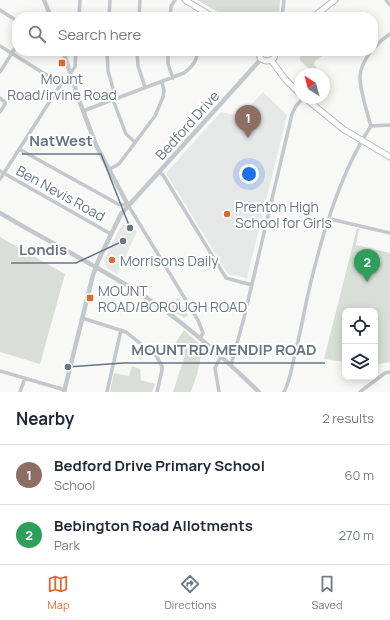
<!DOCTYPE html>
<style>
body{margin:0;font-family:Manrope,sans-serif;background:#f2f2f3;color:#1f2937}
.controls{position:absolute;right:12px;bottom:12px;display:grid;overflow:hidden;border-radius:8px;box-shadow:0 2px 10px #0003}
.controls button{width:36px;height:36px;display:grid;place-items:center;padding:0;border:0;border-bottom:1px solid #e0e1e3;background:#fff;color:#1f2937;font:20px sans-serif}
.compass{position:absolute;left:294px;top:68px;width:36px;height:36px;border-radius:50%;background:#fff;box-shadow:0 2px 10px #0003;rotate:324deg}
.you{position:absolute;left:249px;top:174px;width:14px;height:14px;margin:-10px;border:3px solid #fff;border-radius:50%;background:#1a73e8;box-shadow:0 0 0 6px #1a73e833}
.badge{display:grid;place-items:center;width:26px;height:26px;border-radius:50%;background:#dd6b31;color:#fff;font-size:13px;font-weight:700}
.pin{position:absolute;translate:-50% -33px;filter:drop-shadow(0 1px 2px #0008)}
.pin::after{content:'';position:absolute;top:21px;width:14px;height:12px;background:inherit;clip-path:polygon(0 0,100% 0,50% 100%)}
.list{margin:0;padding:0;list-style:none}
h2{display:flex;justify-content:space-between;align-items:center;height:52px;margin:0;padding:0 16px;font-size:17px}
h2 small{font-size:13px;font-weight:400;color:#747a83}
.list li{display:grid;grid-template-columns:26px 1fr auto;gap:12px;align-items:center;box-sizing:border-box;height:60px;padding:0 16px;border-top:1px solid #e0e1e3}
.list b{display:block;font-size:15px;white-space:nowrap}
.list p{margin:0;font-size:13px;white-space:nowrap;color:#747a83}
.list em{font-size:13px;font-style:normal;color:#747a83}
.icon{flex:none;width:22px;height:22px;fill:none;stroke:currentColor;stroke-width:2;stroke-linecap:round;stroke-linejoin:round}
.map{position:relative;flex:none;width:390px;height:392px;overflow:hidden}
.search{position:absolute;background:#fff;box-shadow:0 2px 10px #0003;left:12px;right:12px;top:12px;height:44px;display:flex;align-items:center;gap:10px;box-sizing:border-box;padding:0 14px;border-radius:16px;color:#747a83;font-size:15px}
.sheet{height:172px;background:#fff}
nav{display:flex;justify-content:space-around;align-items:center;box-sizing:border-box;height:56px;border-top:1px solid #e0e1e3;background:#fff;font-size:11px;color:#747a83}
nav a{display:grid;justify-items:center;gap:2px}
nav .on{color:#dd6b31}
.map>svg:first-child{display:block}
.built{fill:#e6e7e7}
.green{fill:#d9dfd7}
.lines{fill:none;stroke-linecap:round;stroke-linejoin:round}
.secondary-casing{stroke:#b6babf;stroke-width:7}
.minor{stroke:#c4c7cb;stroke-width:3.5}
.tertiary{stroke:#c4c7cb;stroke-width:4.5}
.secondary{stroke:#fff;stroke-width:5}
.poi-dot{fill:#dd6b31;stroke:#fff;stroke-width:1.5}
.labels{text-anchor:middle;dominant-baseline:central;stroke-width:4;stroke-linejoin:round;paint-order:stroke}
.poi-label{font-size:14px;fill:#687585;stroke:#fff;text-anchor:start}
.street-label{font-size:14px;fill:#687585;stroke:#fff}
.leader{fill:none;stroke:#687585;stroke-width:1.5}
.callout-dot{fill:#687585;stroke:#fff;stroke-width:1.5}
.callout-label{font-size:15px;text-anchor:middle;font-weight:bold;fill:#687585;stroke:#fff;stroke-width:4;stroke-linejoin:round;paint-order:stroke}
</style>
<div class="map">
<svg width="390" height="392" viewBox="0 0 390 392">
<rect width="100%" height="100%" fill="#f8f8f6"/>
<!-- built -->
<path class="built" d="M 263,92 L 287,115 L 247,278 L 228,274 L 166,173 L 221,112 L 241,116 Z
M 129,220 L 137,232 L 117,274 L 107,268 L 104,261 L 122,224 L 127,226 Z"/>
<!-- green -->
<path class="green" d="M 197,0 L 280,0 L 279,17 L 227,17 Z
M 306,51 L 329,51 L 315,61 L 314,64 L 320,74 L 314,74 L 300,60 L 300,55 Z
M 357,228 L 359,229 L 356,245 L 390,253 L 390,362 L 375,365 L 375,311 L 345,311 L 345,362 L 324,359 Z
M 0,237 L 65,274 L 40,364 L 0,352 Z
M 178,298 L 188,315 L 184,318 L 168,307 L 172,302 Z
M 184,330 L 203,347 L 197,374 L 191,392 L 173,392 L 185,355 L 174,345 Z
M 132,366 L 140,369 L 141,380 L 155,384 L 152,392 L 110,392 L 114,373 L 129,376 Z"/>
<g class="lines">
<!-- secondary casing -->
<g class="secondary-casing">
<path id="secondary" d="M 185,0 L 213,17
M 313,17 L 335,0
M 259,51 L 260,58 C 265,62 269,62 274,58 L 276,51
M 271,60 L 285,79 L 300,94
M 305,98 L 343,129 L 390,157"/>
</g>
<!-- minor -->
<path class="minor" d="M 386,0 L 390,5
M 0,10 L 17,21
M 79,17 L 80,0
M 109,17 L 110,0
M 139,17 L 140,0
M 170,17 L 171,6 L 175,0
M 282,17 L 284,0
M 0,46 L 61,84
M 373,49 L 382,40 L 390,34
M 107,51 L 108,71 L 116,99
M 137,51 L 138,66 L 145,87
M 168,51 L 168,64 L 173,78
M 0,72 L 17,45
M 71,72 L 75,67 L 76,51
M 0,98 L 5,102 L 5,104 L 0,112
M 113,100 L 126,134 L 135,142
M 83,111 L 184,73 C 193,66 196,62 198,51
M 371,126 L 390,125
M 19,149 L 118,204 L 128,205 L 198,320 L 203,333 L 200,338
M 108,170 L 119,164 L 155,116 L 163,97 L 164,91 L 162,82
M 0,171 L 111,234
M 159,172 L 163,175 L 226,278 L 252,285
M 0,179 L 61,84 L 72,79
M 330,219 L 390,233
M 82,318 L 126,332 L 157,357 L 162,366 L 162,370 L 157,392
M 231,365 L 244,318 L 292,114 L 296,106 L 303,98
M 0,371 L 65,390
M 20,392 L 25,378
M 107,392 L 121,330
M 219,392 L 215,368 L 221,356
M 284,392 C 290,381 292,366 295,354 C 299,337 303,320 306,303 C 319,245 338,176 371,126 C 367,112 360,91 360,77 C 360,68 366,58 371,51
M 360,392 L 385,373 L 390,372"/>
<!-- tertiary -->
<path class="tertiary" d="M 44,0 L 51,17
M 63,51 L 79,100 L 96,145 L 128,205
M 0,213 C 50,243 102,268 150,300 C 190,327 225,359 259,392
M 64,392 L 93,275 L 99,259 L 121,214 L 261,59"/>
<!-- secondary -->
<use href="#secondary" class="secondary"/>
</g>
<!-- markers -->
<g class="poi-dot">
<rect x="58" y="59" width="8" height="8" rx="2"/>
<circle cx="227" cy="214" r="4"/>
<circle cx="112" cy="260" r="4"/>
<rect x="86" y="294" width="8" height="8" rx="2"/>
</g>
<g class="labels">
<!-- poi labels -->
<g class="poi-label">
<text x="62" y="78" text-anchor="middle">Mount<tspan x="62" dy="16">Road/irvine Road</tspan></text>
<text x="235" y="206">Prenton High<tspan x="235" dy="16">School for Girls</tspan></text>
<text x="120" y="260">Morrisons Daily</text>
<text x="98" y="290">MOUNT<tspan x="98" dy="16">ROAD/BOROUGH ROAD</tspan></text>
</g>
<!-- street labels -->
<g class="street-label">
<text transform="translate(187 125) rotate(-48)">Bedford Drive</text>
<text transform="translate(61 193) rotate(29)">Ben Nevis Road</text>
</g>
</g>
<!-- callouts -->
<path class="leader" d="M130 228L101 154H22M123 241L76 263H11M68 367L123 363H325"/>
<g class="callout-dot">
<circle cx="130" cy="228" r="4"/>
<circle cx="123" cy="241" r="4"/>
<circle cx="68" cy="367" r="4"/>
</g>
<g class="callout-label">
<text x="61" y="146">NatWest</text>
<text x="43" y="255">Londis</text>
<text x="224" y="355">MOUNT RD/MENDIP ROAD</text>
</g>
</svg>
<div class="controls">
<button><svg class="icon" aria-label="locate" viewBox="0 0 24 24"><circle cx="12" cy="12" r="6"/><path d="M12 2v4M12 18v4M2 12h4M18 12h4"/></svg></button>
<button><svg class="icon" aria-label="layers" viewBox="0 0 24 24"><path d="M12 4l9 5-9 5-9-5zM3 14l9 5 9-5"/></svg></button>
</div>
<svg class="compass" viewBox="-18 -18 36 36"><path d="M0-13l5 13h-10z" fill="#e53935"/><path d="M0 13l5-13h-10z" fill="#747a83"/></svg>
<div class="you"></div>
<div class="pin badge" style="left:248px;top:138px;background:#8d6e63">1</div>
<div class="pin badge" style="left:367px;top:282px;background:#2e9e5b">2</div>
<div class="search"><svg class="icon" aria-label="search" viewBox="0 0 24 24"><circle cx="10" cy="10" r="6"/><path d="M15 15l6 6"/></svg>Search here</div>
</div>
<section class="sheet">
<h2>Nearby<small>2 results</small></h2>
<ul class="list">
<li><span class="badge" style="background:#8d6e63">1</span><div><b>Bedford Drive Primary School</b><p>School</p></div><em>60 m</em></li>
<li><span class="badge" style="background:#2e9e5b">2</span><div><b>Bebington Road Allotments</b><p>Park</p></div><em>270 m</em></li>
</ul>
</section>
<nav>
<a class="on"><svg class="icon" aria-label="map" viewBox="0 0 24 24"><path d="M3 6l6-2 6 2 6-2v14l-6 2-6-2-6 2zM9 4v14M15 6v14"/></svg>Map</a>
<a><svg class="icon" aria-label="directions" viewBox="0 0 24 24"><path d="M12 3l9 9-9 9-9-9zM9 14v-3h6M13 9l2 2-2 2"/></svg>Directions</a>
<a><svg class="icon" aria-label="saved" viewBox="0 0 24 24"><path d="M7 4h10v16l-5-4-5 4z"/></svg>Saved</a>
</nav>
